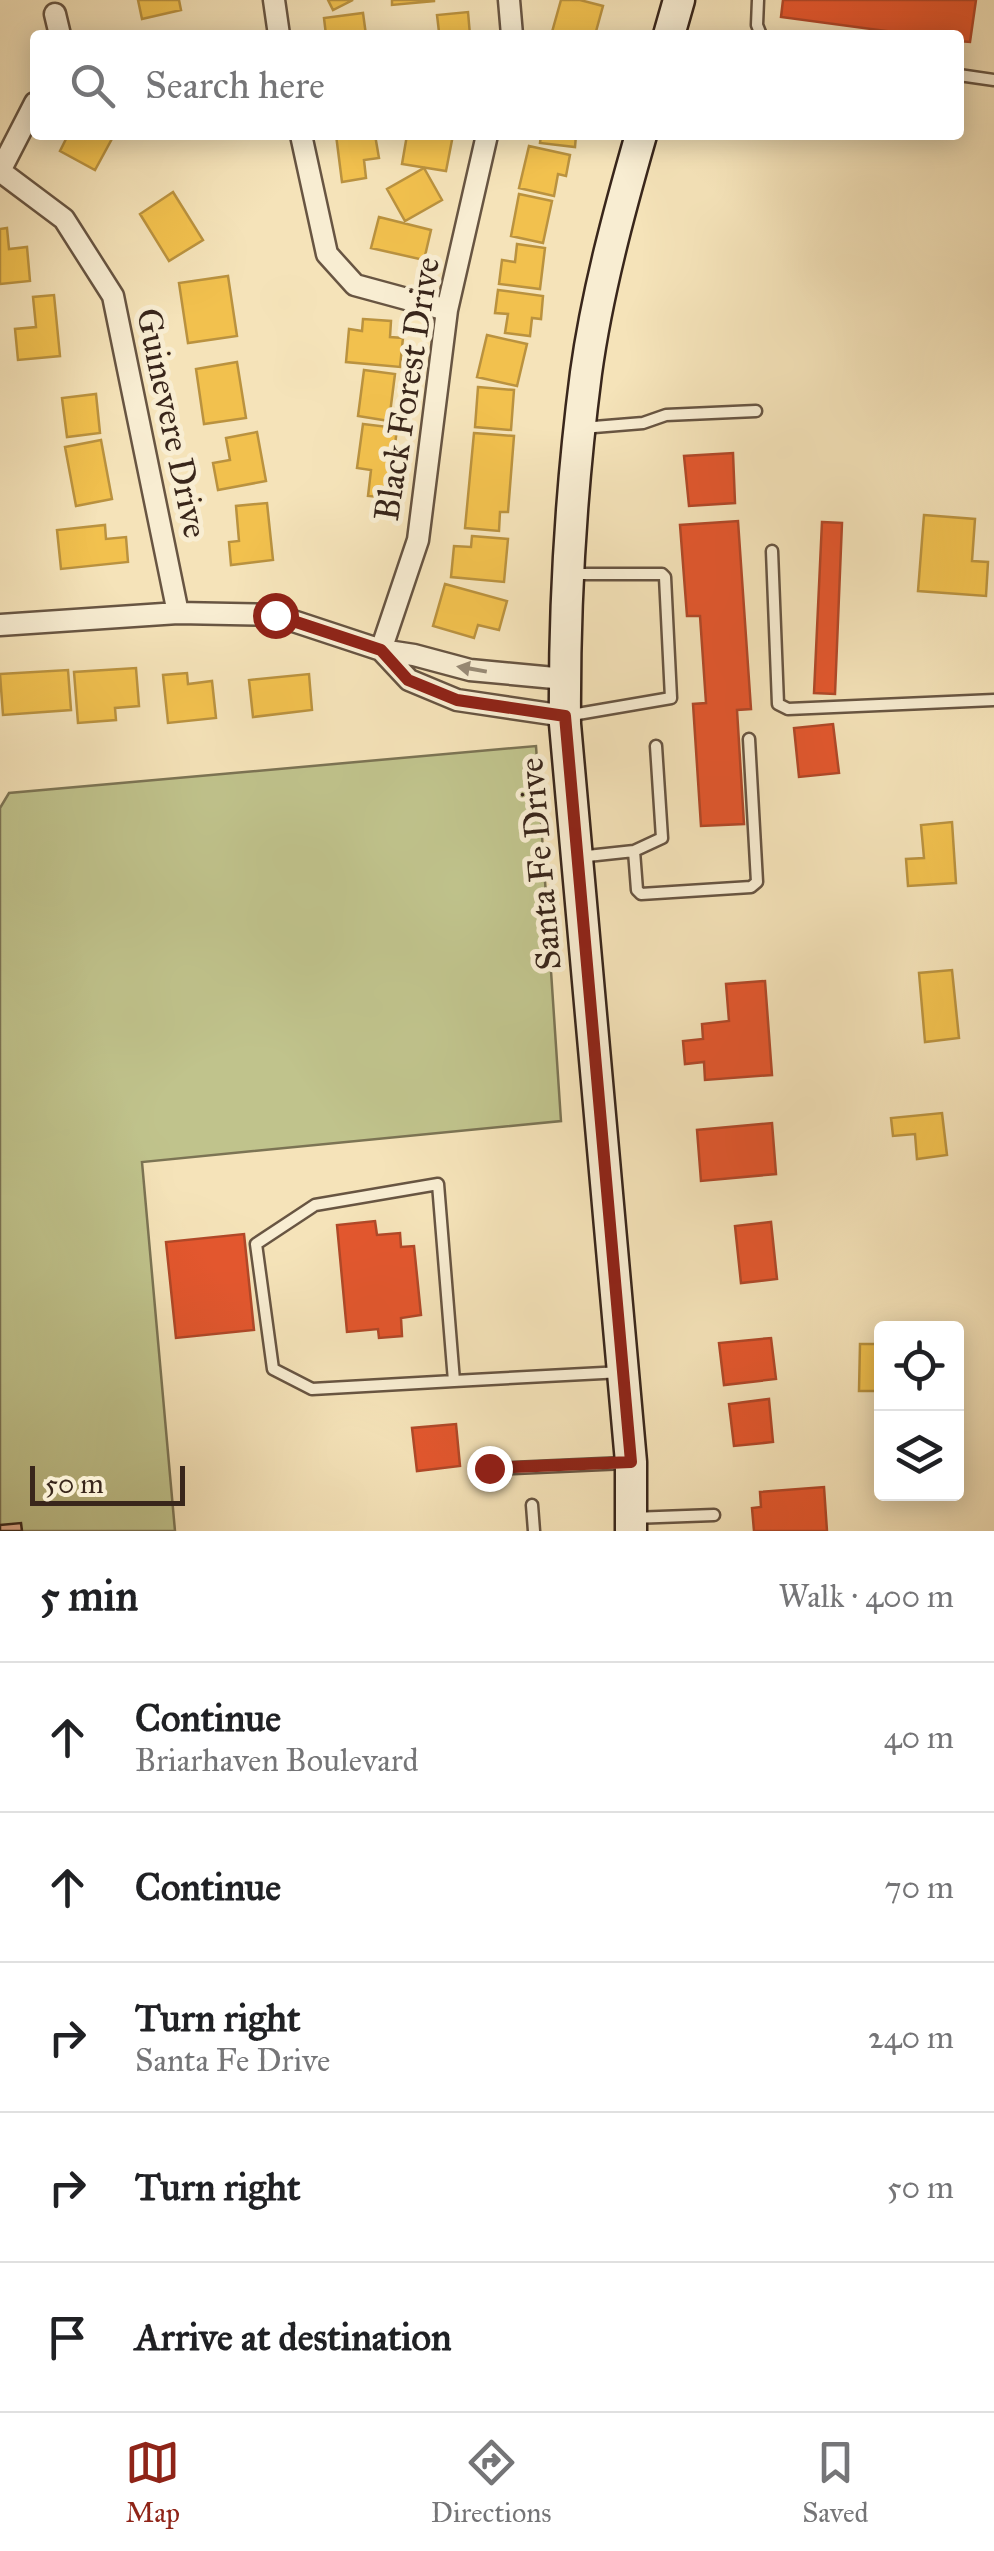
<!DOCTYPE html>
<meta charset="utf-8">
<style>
body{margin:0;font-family:"IM FELL Great Primer",serif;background:#f6f6f6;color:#202124}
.controls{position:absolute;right:30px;bottom:30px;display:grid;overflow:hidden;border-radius:10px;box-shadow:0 5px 25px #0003}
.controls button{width:90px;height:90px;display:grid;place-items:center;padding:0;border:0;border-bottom:2px solid #e0e0e0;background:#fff;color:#202124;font:50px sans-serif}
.scale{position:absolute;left:30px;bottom:25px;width:155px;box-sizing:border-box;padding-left:10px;border:5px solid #39261b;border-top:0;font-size:28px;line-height:35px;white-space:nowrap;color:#39261b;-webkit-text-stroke:8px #f8edd2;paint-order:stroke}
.stop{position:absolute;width:30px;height:30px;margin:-22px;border:8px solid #8f2418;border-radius:50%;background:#fff}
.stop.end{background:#8f2418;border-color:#fff;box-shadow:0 2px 10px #0008}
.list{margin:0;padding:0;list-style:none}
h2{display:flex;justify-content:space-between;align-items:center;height:130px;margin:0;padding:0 40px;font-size:42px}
h2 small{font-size:32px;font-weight:400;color:#757577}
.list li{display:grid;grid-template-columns:65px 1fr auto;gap:30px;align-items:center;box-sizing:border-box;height:150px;padding:0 40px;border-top:2px solid #e0e0e0}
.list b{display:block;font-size:38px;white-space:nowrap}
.list p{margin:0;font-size:32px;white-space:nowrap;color:#757577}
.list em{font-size:32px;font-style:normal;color:#757577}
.icon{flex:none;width:55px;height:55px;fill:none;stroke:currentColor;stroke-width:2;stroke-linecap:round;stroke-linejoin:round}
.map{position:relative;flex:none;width:994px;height:1531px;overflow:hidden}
.search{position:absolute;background:#fff;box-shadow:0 5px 25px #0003;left:30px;right:30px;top:30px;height:110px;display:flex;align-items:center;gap:25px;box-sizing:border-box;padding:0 35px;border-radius:10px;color:#757577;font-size:38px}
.sheet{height:880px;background:#fff}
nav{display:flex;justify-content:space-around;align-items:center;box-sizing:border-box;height:140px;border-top:2px solid #e0e0e0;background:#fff;font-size:28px;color:#757577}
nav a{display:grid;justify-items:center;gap:5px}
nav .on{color:#8f2418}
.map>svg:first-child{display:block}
.green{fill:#c0c38c;stroke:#7c7454;stroke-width:2.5}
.homes{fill:#f2c14e;stroke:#ba923f;stroke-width:2.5}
.shops{fill:#e4572e;stroke:#b14828;stroke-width:2.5}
.building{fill:#e5ae8f;stroke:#39261b;stroke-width:2.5}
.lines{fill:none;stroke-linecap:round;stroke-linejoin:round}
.service-casing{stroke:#685542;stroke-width:15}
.minor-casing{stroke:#685542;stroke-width:25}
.secondary-casing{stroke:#39261b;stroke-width:35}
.service{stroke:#f8edd2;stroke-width:10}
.minor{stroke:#f8edd2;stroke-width:20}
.secondary{stroke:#f8edd2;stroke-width:30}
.oneway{fill:#988a76}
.route{stroke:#8f2418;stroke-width:12}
.labels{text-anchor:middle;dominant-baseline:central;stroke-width:10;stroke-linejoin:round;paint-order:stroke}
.street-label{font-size:35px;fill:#39261b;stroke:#f8edd2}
</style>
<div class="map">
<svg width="994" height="1531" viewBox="0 0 994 1531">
<rect width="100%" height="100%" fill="#f5e3b9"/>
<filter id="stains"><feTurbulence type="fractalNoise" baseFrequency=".002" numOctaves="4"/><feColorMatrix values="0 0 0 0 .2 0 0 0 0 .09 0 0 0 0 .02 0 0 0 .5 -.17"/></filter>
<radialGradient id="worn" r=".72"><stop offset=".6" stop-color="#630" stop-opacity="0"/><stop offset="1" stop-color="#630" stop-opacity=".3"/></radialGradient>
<!-- green -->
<path class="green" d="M 536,746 L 561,1121 L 142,1162 L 175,1531 L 0,1531 L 0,808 L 9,793 Z"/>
<!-- homes -->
<path class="homes" d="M 138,0 L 179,0 L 181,10 L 142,19 Z
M 328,0 L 353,0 L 333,10 Z
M 392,0 L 434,0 L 434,1 L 392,5 Z
M 561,0 L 580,0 L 603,6 L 595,35 L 552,32 Z
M 468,12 L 470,35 L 424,35 L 439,32 L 437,15 Z
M 363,13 L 366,35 L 326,35 L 324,18 Z
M 68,135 L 114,135 L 95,170 L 60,151 Z
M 336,135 L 375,135 L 379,158 L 364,160 L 366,178 L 342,182 Z
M 407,135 L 453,135 L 446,171 L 402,164 Z
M 541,135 L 576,135 L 575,147 L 540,143 Z
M 529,146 L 570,155 L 566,176 L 558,174 L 554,196 L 519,188 Z
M 424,168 L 442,200 L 405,221 L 387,189 Z
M 173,192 L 203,240 L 169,261 L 140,214 Z
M 519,194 L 552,201 L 543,243 L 511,236 Z
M 379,217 L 431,230 L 424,260 L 371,248 Z
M 7,228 L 9,249 L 27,247 L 30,281 L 0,284 L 0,229 Z
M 517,244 L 545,248 L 540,289 L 499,284 L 502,260 L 515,262 Z
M 228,276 L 237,336 L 188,343 L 179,283 Z
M 498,290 L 543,296 L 541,319 L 532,318 L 530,336 L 505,333 L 508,314 L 495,313 Z
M 54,295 L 60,356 L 18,360 L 15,329 L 36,327 L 33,297 Z
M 363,319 L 391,321 L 390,337 L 403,338 L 400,367 L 346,362 L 349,329 L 362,331 Z
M 487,335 L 527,344 L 517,386 L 477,377 Z
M 237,362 L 246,418 L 204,424 L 196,369 Z
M 364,370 L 395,374 L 389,421 L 358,416 Z
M 478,387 L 514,390 L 511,430 L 475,427 Z
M 96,394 L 100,433 L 67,437 L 62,398 Z
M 363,424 L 397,428 L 389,498 L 368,496 L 371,470 L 357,468 Z
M 257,432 L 266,481 L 218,490 L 213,463 L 230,460 L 226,438 Z
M 474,433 L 514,436 L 508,512 L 500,512 L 499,531 L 465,528 Z
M 101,440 L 112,499 L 76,506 L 65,447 Z
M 267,503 L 273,560 L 231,565 L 229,542 L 239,541 L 236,506 Z
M 924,515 L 975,519 L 972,561 L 988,562 L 986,596 L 918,591 Z
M 105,525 L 106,539 L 126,537 L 128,562 L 61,569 L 57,530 Z
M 472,536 L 508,539 L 504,582 L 451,577 L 454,546 L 471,547 Z
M 445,584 L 507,601 L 499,630 L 478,625 L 474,638 L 433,626 Z
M 136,668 L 139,706 L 115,708 L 116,720 L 78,723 L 74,672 Z
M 68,670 L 71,710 L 3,715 L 0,674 Z
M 187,673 L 188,684 L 212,681 L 216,718 L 168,723 L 163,675 Z
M 309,674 L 312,710 L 253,717 L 249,680 Z
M 952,822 L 956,883 L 908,886 L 906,859 L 924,858 L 921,825 Z
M 952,970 L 959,1038 L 925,1042 L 919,973 Z
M 942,1113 L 947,1155 L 917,1159 L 915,1134 L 893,1136 L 891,1118 Z
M 860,1344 L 882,1344 L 882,1391 L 859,1391 Z"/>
<!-- shops -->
<path class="shops" d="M 783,0 L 976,0 L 970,42 L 959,41 L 959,35 L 916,35 L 781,17 Z
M 733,453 L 735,503 L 689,506 L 684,456 Z
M 738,521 L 751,709 L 737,710 L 744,824 L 701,826 L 693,704 L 706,703 L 700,616 L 687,616 L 680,525 Z
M 822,522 L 842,523 L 835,694 L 814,693 Z
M 833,724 L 839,773 L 799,777 L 794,728 Z
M 765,981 L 772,1075 L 705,1080 L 704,1062 L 685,1064 L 683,1041 L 703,1039 L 702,1024 L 729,1021 L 726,984 Z
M 772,1123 L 776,1174 L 701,1181 L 697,1130 Z
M 375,1221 L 377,1235 L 400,1233 L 401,1247 L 414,1246 L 421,1315 L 401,1318 L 402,1336 L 379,1338 L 378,1329 L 347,1332 L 337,1225 Z
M 771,1222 L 777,1279 L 741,1283 L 735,1226 Z
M 244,1234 L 254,1330 L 176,1338 L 166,1242 Z
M 771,1338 L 776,1379 L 724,1385 L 719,1343 Z
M 769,1399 L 773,1442 L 734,1446 L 729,1404 Z
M 456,1424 L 460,1466 L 417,1471 L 412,1428 Z
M 824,1487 L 827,1531 L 754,1531 L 752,1508 L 761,1507 L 760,1492 Z"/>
<!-- building -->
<path class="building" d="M 21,1523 L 22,1531 L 0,1531 L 0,1525 Z"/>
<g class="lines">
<!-- service casing -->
<g class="service-casing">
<path id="service" d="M 758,0 L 757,25 L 761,35
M 959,75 L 994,80
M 582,428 L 643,423 L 666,415 L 756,411
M 772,551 L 778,704 L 788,709 L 994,700
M 566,716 L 671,698 L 665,577 L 662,574 L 572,574
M 634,851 L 662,838 L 656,746
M 578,857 L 634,851 L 637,890 L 641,894 L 751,887 L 757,882 L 749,739
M 454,1381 L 312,1389 L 273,1369 L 256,1244 L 315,1205 L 438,1184 L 454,1381 L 622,1372
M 489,1469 L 625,1463
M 532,1505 L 534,1531
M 632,1518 L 714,1515"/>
</g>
<!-- minor casing -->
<g class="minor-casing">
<path id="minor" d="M 274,0 L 279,35
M 509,0 L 512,35
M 55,14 L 60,35
M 301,135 L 327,254 L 355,285 L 447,310
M 0,171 L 64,219 L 113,296 L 178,613
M 0,171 L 35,103
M 0,625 L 178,613 L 275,615 L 381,650 L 414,655 L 470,670 L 565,679
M 381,650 L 418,540 L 447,310 L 487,135
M 381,650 L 409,680 L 457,700 L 565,716"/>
</g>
<!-- secondary casing -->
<g class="secondary-casing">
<path id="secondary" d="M 669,35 L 679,0
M 631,1531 L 631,1462 L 565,724 C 564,607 571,489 586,373 C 597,293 619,212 641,135"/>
</g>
<!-- service -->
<use href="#service" class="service"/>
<!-- minor -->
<use href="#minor" class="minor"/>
<!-- secondary -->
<use href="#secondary" class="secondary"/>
</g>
<!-- one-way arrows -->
<defs><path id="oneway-solid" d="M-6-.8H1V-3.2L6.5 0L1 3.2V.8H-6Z" transform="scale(2.5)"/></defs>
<use class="oneway" href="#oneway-solid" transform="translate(472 669) rotate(-170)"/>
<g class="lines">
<!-- route -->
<path class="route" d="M 275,615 L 381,650 L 408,680 L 457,700 L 565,716 L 631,1462 L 489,1468"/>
</g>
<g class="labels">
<!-- street labels -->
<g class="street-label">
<text transform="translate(407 389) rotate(-81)">Black Forest Drive</text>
<text transform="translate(172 423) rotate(78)">Guinevere Drive</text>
<text transform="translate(540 864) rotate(-95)">Santa Fe Drive</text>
</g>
</g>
<rect width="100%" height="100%" filter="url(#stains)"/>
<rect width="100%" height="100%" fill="url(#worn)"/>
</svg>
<div class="controls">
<button><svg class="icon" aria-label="locate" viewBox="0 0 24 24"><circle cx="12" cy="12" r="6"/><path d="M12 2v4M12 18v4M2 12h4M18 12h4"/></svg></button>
<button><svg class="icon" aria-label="layers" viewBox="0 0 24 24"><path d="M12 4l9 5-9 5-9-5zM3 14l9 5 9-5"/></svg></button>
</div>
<div class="scale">50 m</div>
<div class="stop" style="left:275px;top:615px"></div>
<div class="stop end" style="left:489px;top:1468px"></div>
<div class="search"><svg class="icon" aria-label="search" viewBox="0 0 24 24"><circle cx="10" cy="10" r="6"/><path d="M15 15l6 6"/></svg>Search here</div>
</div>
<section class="sheet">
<h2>5 min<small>Walk · 400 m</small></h2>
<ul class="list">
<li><svg class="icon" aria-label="ahead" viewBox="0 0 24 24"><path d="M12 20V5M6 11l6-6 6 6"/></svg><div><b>Continue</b><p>Briarhaven Boulevard</p></div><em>40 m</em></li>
<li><svg class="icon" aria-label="ahead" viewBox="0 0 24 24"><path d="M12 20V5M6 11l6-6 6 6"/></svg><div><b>Continue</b></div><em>70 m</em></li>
<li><svg class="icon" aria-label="right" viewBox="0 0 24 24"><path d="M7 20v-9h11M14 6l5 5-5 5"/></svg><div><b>Turn right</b><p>Santa Fe Drive</p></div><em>240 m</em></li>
<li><svg class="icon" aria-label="right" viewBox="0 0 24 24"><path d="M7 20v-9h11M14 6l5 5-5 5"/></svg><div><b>Turn right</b></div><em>50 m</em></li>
<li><svg class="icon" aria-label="arrive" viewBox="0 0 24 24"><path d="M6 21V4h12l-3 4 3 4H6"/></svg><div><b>Arrive at destination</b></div></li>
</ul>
</section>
<nav>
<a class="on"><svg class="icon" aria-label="map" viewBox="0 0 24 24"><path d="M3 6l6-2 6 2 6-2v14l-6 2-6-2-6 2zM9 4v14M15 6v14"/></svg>Map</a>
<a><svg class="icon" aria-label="directions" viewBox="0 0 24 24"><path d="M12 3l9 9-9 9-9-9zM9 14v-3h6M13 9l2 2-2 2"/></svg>Directions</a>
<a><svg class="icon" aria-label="saved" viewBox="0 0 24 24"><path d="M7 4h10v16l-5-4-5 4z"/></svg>Saved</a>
</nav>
